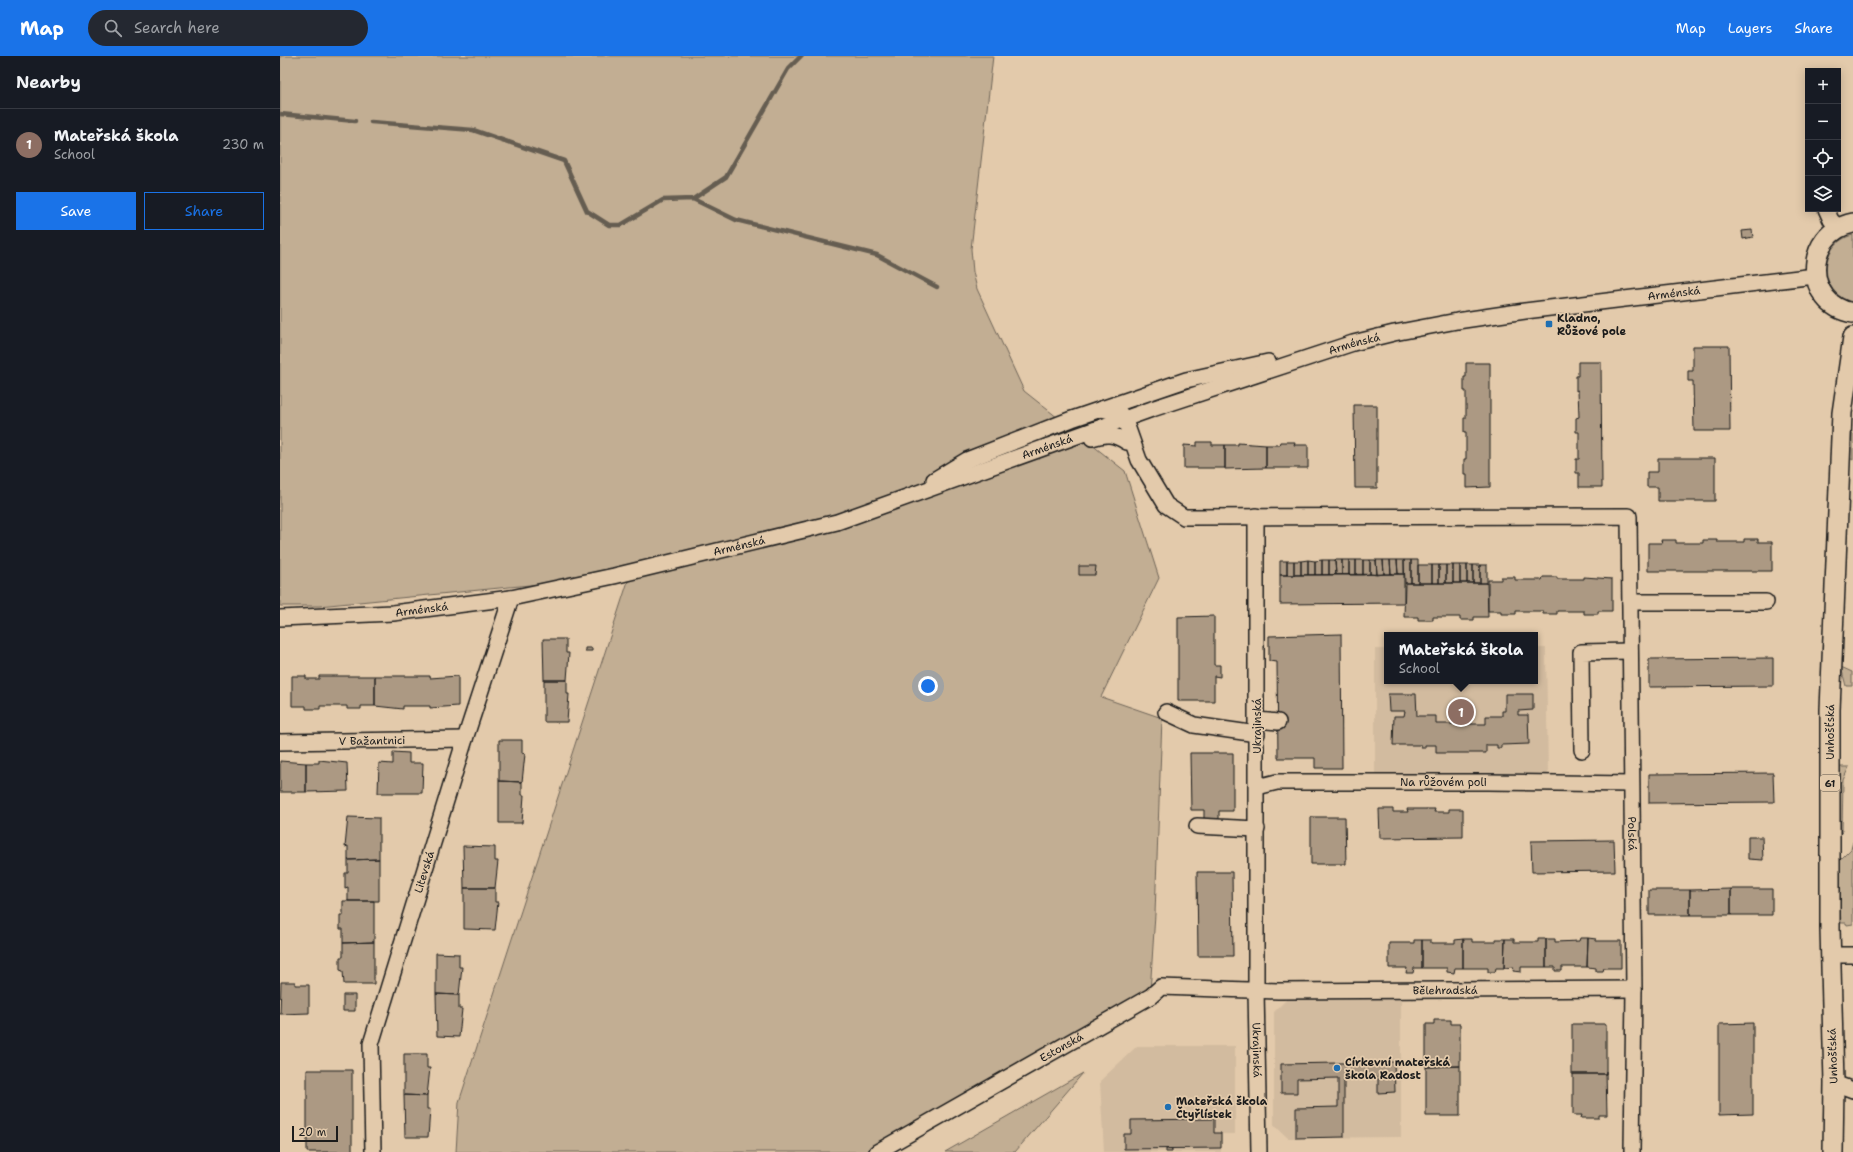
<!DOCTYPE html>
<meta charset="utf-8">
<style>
body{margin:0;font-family:"Shantell Sans",sans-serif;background:#242831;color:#f1f3f6}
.controls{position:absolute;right:12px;top:12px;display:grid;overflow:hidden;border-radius:0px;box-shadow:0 2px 10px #0003}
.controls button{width:36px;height:36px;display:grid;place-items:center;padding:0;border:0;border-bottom:1px solid #363941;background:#171b24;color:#f1f3f6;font:20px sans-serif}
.scale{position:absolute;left:12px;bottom:10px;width:46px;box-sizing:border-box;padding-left:4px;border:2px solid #1c1c1c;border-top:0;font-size:11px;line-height:14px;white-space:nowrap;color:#1c1c1c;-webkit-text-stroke:3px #e3caab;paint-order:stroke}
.you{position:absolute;left:648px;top:630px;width:14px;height:14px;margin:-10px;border:3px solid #fff;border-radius:50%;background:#1a73e8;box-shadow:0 0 0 6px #1a73e833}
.badge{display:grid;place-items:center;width:26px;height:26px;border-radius:50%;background:#1a73e8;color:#fff;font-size:13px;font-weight:700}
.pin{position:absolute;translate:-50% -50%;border:2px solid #fff;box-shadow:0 1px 4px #0006}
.popup{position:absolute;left:1104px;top:576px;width:154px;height:52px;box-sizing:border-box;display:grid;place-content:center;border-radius:0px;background:#171b24;filter:drop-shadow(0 1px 3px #0005);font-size:13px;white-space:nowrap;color:#9ea1a6}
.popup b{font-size:15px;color:#f1f3f6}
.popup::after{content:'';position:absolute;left:50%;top:100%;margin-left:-8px;border:8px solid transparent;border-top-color:#171b24}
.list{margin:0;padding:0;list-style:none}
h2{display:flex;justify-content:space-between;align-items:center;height:52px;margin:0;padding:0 16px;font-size:17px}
h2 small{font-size:13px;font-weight:400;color:#9ea1a6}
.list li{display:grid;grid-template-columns:26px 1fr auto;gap:12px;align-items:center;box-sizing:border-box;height:72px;padding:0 16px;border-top:1px solid #363941}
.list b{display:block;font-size:15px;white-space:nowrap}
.list p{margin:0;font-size:13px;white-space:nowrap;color:#9ea1a6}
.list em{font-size:13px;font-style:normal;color:#9ea1a6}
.actions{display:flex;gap:8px;padding:12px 16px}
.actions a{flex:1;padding:9px 0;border:1px solid #1a73e8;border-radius:0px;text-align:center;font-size:14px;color:#1a73e8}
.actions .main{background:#1a73e8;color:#fff}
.icon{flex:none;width:22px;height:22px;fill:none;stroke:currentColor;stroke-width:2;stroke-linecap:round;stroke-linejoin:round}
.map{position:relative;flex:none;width:1573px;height:1096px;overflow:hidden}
header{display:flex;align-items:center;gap:24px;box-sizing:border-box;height:56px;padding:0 20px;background:#1a73e8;color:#fff}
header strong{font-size:19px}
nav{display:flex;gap:22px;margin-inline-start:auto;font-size:14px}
.search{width:280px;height:36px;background:#242831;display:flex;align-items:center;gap:10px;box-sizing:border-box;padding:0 14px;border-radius:22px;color:#9ea1a6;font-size:15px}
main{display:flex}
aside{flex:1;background:#171b24}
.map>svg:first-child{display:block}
.built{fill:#d2bb9f}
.green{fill:#c2ae93;stroke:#6f6558}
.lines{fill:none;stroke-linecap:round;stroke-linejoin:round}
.stream{stroke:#655d51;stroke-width:4.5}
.building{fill:#ac9983;stroke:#1c1c1c}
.minor-casing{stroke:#1c1c1c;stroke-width:18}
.major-casing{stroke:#1c1c1c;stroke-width:22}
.minor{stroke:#e3caab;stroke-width:15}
.major{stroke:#e3caab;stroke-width:19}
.poi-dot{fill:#1f6fb2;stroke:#e3caab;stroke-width:1.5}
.labels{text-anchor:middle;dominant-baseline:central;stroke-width:3.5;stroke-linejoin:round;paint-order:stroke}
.shield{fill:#e3caab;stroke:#585047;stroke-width:1}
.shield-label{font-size:10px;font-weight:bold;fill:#1c1c1c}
.street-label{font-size:11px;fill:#1c1c1c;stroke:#e3caab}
.poi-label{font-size:11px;font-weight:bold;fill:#1c1c1c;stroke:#e3caab;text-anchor:start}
</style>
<header>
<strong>Map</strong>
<div class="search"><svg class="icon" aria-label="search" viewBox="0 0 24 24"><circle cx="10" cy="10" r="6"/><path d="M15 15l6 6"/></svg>Search here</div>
<nav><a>Map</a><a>Layers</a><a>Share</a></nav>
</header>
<main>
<aside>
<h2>Nearby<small></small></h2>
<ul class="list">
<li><span class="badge" style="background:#8d6e63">1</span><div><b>Mateřská škola</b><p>School</p></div><em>230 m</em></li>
</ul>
<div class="actions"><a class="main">Save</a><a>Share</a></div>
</aside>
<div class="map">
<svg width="1573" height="1096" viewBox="0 0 1573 1096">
<rect width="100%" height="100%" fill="#e3caab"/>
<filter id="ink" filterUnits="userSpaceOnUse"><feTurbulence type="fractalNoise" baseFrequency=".025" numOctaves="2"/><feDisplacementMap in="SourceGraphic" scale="8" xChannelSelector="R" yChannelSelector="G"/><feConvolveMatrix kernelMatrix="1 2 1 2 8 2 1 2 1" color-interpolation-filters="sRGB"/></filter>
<g filter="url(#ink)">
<!-- built -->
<path class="built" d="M 1255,592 L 1266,592 L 1268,719 L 1095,718 L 1095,593 L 1107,593 L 1107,625 L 1255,625 Z
M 1008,942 L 1121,942 L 1121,1081 L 1008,1082 L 994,1069 L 994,956 Z
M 857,990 L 955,990 L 955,1078 L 941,1078 L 941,1096 L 824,1096 L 820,1025 Z"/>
<!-- green -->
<path class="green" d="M 0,0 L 713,0 L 691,193 L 693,216 L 697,233 L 744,335 L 845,415 L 879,522 L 821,641 L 882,662 L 875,858 L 870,937 L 587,1096 L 176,1096 L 179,1046 L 350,519 L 39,550 L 0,550 Z
M 1573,179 L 1573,246 C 1537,238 1538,187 1573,179 Z
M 1568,372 L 1573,378 L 1573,404 L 1566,400 Z
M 1561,611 L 1572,616 L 1572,630 L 1566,630 Z
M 1559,711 L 1569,711 L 1563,724 L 1562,777 L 1557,773 Z
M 1573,786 L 1573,868 L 1567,869 L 1566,867 L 1561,867 L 1557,807 L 1571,793 Z
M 803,1017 L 735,1096 L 665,1096 Z"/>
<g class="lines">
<!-- stream -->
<path class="stream" d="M 0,58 L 75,65
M 91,66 L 193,74 L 284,105 L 307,155 L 329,169 L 341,169 L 383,144 L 413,143 L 456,164 L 597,199 L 657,231
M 413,143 L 446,121 L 508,13 L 521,0"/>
</g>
<!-- building -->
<path class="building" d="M 1472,174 L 1473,181 L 1463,183 L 1462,175 Z
M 1413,290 L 1449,290 L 1450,375 L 1414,375 L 1413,325 L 1408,325 L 1408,315 L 1413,315 Z
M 1298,306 L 1321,306 L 1322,431 L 1299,431 L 1299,417 L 1296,417 L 1296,403 L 1299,403 L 1299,376 L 1296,376 L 1296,362 L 1299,361 L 1298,334 L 1296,335 L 1296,320 L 1298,320 Z
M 1186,307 L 1210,307 L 1210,431 L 1187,432 L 1187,418 L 1184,418 L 1184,403 L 1186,403 L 1186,376 L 1184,376 L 1184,362 L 1186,362 L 1186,335 L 1184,335 L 1184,321 L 1186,321 Z
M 1074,349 L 1097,349 L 1097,432 L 1075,432 Z
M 917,386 L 932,386 L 932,389 L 945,389 L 945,412 L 904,412 L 904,389 L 917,390 Z
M 1001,386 L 1015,386 L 1014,389 L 1028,389 L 1028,412 L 986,412 L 986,389 L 1000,389 Z
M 958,387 L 986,389 L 986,412 L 945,413 L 945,389 L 958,389 Z
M 1378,402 L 1435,402 L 1435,445 L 1378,445 L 1378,431 L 1367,431 L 1367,416 L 1378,416 Z
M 1464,483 L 1478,483 L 1478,486 L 1492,486 L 1492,515 L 1368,515 L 1368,487 L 1382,487 L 1381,484 L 1396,484 L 1396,487 L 1423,487 L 1423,484 L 1437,484 L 1437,486 L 1464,486 Z
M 1028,504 L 1028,519 L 1021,519 L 1021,505 Z
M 1028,504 L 1035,505 L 1035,519 L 1028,519 Z
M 1042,504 L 1042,519 L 1035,519 L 1035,505 Z
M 1042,504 L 1049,504 L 1049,519 L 1042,519 Z
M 1049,504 L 1055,504 L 1056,519 L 1049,519 Z
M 1055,504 L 1062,504 L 1062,519 L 1056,519 Z
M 1062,504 L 1069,504 L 1069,519 L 1062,519 Z
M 1069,504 L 1076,504 L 1076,519 L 1069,519 Z
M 1076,504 L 1083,504 L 1083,519 L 1076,519 Z
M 1083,504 L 1090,504 L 1090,518 L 1083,519 Z
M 1090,504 L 1096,504 L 1097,519 L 1090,518 Z
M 1096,504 L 1103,504 L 1104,518 L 1097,519 Z
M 1103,504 L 1110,504 L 1111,518 L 1104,518 Z
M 1110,504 L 1117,504 L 1118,518 L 1111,518 Z
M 1117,504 L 1124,504 L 1124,518 L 1118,518 Z
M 1124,504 L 1131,504 L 1131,527 L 1125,527 Z
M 1131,504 L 1138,504 L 1138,527 L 1131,527 Z
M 1000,505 L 1007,505 L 1007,519 L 1000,519 Z
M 1007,505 L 1014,505 L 1014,519 L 1007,519 Z
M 1014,505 L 1021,505 L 1021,519 L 1014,519 Z
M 1138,509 L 1152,509 L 1152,527 L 1138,527 Z
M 1152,509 L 1159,509 L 1159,527 L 1152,527 Z
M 1159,509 L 1166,509 L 1166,527 L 1159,527 Z
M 1166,509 L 1173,509 L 1173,527 L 1166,527 Z
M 1173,509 L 1180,509 L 1180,527 L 1173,527 Z
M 1180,509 L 1187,509 L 1187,527 L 1180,527 Z
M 1187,509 L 1193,509 L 1193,527 L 1187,527 Z
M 1193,509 L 1200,509 L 1200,527 L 1193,527 Z
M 1200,509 L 1207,509 L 1207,527 L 1200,527 Z
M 799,510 L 816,510 L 815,519 L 799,519 Z
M 1124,518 L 1124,547 L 1000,548 L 1000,519 Z
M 1221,521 L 1235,521 L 1235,524 L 1262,524 L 1263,521 L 1277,521 L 1277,523 L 1304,523 L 1304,521 L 1332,523 L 1332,555 L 1318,555 L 1318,558 L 1304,558 L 1304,555 L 1277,555 L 1277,558 L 1263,558 L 1263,555 L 1236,555 L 1236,558 L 1221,558 L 1221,555 L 1208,555 L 1208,524 L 1221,524 Z
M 1125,527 L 1207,527 L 1208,561 L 1194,561 L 1194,564 L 1180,564 L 1180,561 L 1153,561 L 1153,564 L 1138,564 L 1138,561 L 1124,561 Z
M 934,560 L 934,609 L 940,609 L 940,621 L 934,620 L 934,645 L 898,645 L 898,561 Z
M 1061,578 L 1062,712 L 1035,712 L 1035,702 L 998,702 L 997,606 L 989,605 L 989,580 Z
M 263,583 L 286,583 L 286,597 L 289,597 L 287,624 L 264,624 Z
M 305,592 L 312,592 L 312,595 L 305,595 Z
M 1493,602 L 1493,630 L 1369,631 L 1369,603 Z
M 12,620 L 26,620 L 26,623 L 39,623 L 39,620 L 95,620 L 95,650 L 81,650 L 81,653 L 67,653 L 67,650 L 40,650 L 40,653 L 26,653 L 26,650 L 12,650 Z
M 95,620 L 150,620 L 150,622 L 178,620 L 178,650 L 150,652 L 150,650 L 123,650 L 123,653 L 95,650 Z
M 264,624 L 287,624 L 287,638 L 289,638 L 287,666 L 264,666 Z
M 1108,638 L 1136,638 L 1137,660 L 1156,660 L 1156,668 L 1206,668 L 1206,660 L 1222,660 L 1222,655 L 1225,655 L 1225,638 L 1253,638 L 1253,654 L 1238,655 L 1238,659 L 1248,659 L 1249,688 L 1221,689 L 1221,692 L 1217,692 L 1217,689 L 1206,689 L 1206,697 L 1156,697 L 1156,689 L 1145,689 L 1145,692 L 1141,692 L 1141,689 L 1113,689 L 1114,660 L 1124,660 L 1125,655 L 1109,655 Z
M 219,684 L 242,684 L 242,697 L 245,698 L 242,726 L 219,725 Z
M 113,696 L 129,697 L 129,707 L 143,707 L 142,737 L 98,737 L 99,707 L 113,708 Z
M 910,697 L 953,697 L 953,755 L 939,755 L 939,764 L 924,764 L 924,754 L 911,754 Z
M 39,704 L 67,707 L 68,735 L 26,736 L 26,707 L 39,707 Z
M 0,705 L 26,707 L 26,736 L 0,736 Z
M 1493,717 L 1494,746 L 1369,747 L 1369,718 Z
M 219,725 L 242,726 L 242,739 L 244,739 L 242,767 L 219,767 Z
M 1099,753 L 1113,753 L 1113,756 L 1128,756 L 1127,753 L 1155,753 L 1154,756 L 1169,756 L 1169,753 L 1183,753 L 1183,781 L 1100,782 Z
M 68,761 L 99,762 L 99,803 L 68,804 L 68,790 L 65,791 Z
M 1031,761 L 1065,761 L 1066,808 L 1031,808 Z
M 1468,781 L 1482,781 L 1483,804 L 1468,803 Z
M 1334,784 L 1335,815 L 1252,816 L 1251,785 Z
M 183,790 L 215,791 L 215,805 L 218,805 L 215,832 L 184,832 Z
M 99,803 L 99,845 L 68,845 L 68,831 L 65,832 L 65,817 L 68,817 L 68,804 Z
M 917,816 L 952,816 L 953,900 L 918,900 Z
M 184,832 L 215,832 L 215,846 L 218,846 L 215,874 L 184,873 Z
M 1451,833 L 1451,859 L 1410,859 L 1410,834 Z
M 1451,833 L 1492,833 L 1492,859 L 1451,859 Z
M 1369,834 L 1410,834 L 1410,859 L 1369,859 Z
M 63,845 L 94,845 L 94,886 L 63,887 L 63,873 L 60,873 L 60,859 L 63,859 Z
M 1300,882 L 1308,882 L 1307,911 L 1282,911 L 1282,915 L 1275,915 L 1275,911 L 1266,911 L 1266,883 L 1275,883 L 1275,886 L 1299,885 Z
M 1308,882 L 1316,883 L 1316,885 L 1341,885 L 1341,912 L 1324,912 L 1323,915 L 1316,915 L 1316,912 L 1307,911 Z
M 1183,883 L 1183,912 L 1175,912 L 1174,917 L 1167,916 L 1167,912 L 1142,912 L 1142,884 L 1151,884 L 1151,887 L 1175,887 L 1175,884 Z
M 1183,883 L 1192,883 L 1192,886 L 1216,886 L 1216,883 L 1225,883 L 1224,912 L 1216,912 L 1215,916 L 1208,916 L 1208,912 L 1183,912 Z
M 1225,883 L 1234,883 L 1234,886 L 1258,886 L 1258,883 L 1266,883 L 1266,911 L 1241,911 L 1241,916 L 1233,915 L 1234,911 L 1224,912 Z
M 1134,884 L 1142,884 L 1142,912 L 1134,912 L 1133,917 L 1126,917 L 1127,912 L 1109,912 L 1109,887 L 1134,887 Z
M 94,886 L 94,928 L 64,928 L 63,915 L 60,914 L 60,901 L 63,901 L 63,887 Z
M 156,897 L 179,898 L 179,911 L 182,911 L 179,939 L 156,938 Z
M 1,926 L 15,926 L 15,929 L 29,929 L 29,957 L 0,958 Z
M 156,938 L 179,939 L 179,953 L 182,953 L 179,981 L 157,980 Z
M 63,939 L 75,939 L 75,955 L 63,955 Z
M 1154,964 L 1171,964 L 1171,968 L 1180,968 L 1180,1010 L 1146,1011 L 1146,968 L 1154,968 Z
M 1473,967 L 1473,1058 L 1439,1059 L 1439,968 Z
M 1292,968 L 1326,968 L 1326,1018 L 1292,1018 Z
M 124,998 L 147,998 L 147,1012 L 150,1012 L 147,1040 L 124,1039 Z
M 1114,1006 L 1115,1036 L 1098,1037 L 1098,1022 L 1064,1022 L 1064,1081 L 1016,1082 L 1016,1052 L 1058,1051 L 1058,1022 L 1017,1023 L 1017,1037 L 1001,1037 L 1001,1008 Z
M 1180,1010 L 1180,1060 L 1146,1060 L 1146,1011 Z
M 27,1014 L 72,1014 L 72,1096 L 27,1096 Z
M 1326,1015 L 1327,1059 L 1319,1059 L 1319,1062 L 1301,1062 L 1302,1059 L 1293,1059 L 1293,1018 L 1326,1018 Z
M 124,1039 L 147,1040 L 147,1053 L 150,1053 L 148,1081 L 125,1081 Z
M 934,1063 L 934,1077 L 941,1077 L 941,1092 L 844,1093 L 844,1078 L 851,1078 L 851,1064 Z
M 886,1093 L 892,1093 L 892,1096 L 886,1096 Z"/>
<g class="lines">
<!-- minor casing -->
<g class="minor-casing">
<g id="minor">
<path d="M 1546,153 L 1551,164 L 1559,172"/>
<path id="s1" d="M 821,353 L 840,357 L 847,370 L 859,404 L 886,449 L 904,461 L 1349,460 L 1354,933 L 1352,1096"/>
<path d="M 812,382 C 826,377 834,378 847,386"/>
<path d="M 654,424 L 687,404 L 792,363 L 906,324 L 988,306"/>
<path id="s2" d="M 976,460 L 976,934 L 979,1096"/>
<path d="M 1350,546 L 1486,546"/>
<path id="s3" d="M 0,562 L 113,557 L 231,542 L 334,520 L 557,466 L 872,353 L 1073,287 L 1114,277 L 1177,265 L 1245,255 L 1535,220"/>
<path d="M 886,656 L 914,669 L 977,678"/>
<path d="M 977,664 L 998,666"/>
<path id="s4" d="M 0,686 L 185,683"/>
<path d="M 1302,694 L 1301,596 L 1350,595"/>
<path id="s5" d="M 977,731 L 997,726 L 1207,726 L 1351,728"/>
<path d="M 917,770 L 977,773"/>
<path d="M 1550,899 L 1573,899"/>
<path d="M 1554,1027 L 1573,1034"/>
<path id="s6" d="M 93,1096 L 91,988 L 185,683 L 231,542"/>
<path id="s7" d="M 597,1096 L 871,940 L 881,931 L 998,935 L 1354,933"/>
</g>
</g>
<!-- major casing -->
<g class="major-casing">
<g id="major">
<path d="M 1573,167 C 1523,177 1523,249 1573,257"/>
<path id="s8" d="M 1553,1096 L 1554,1027 L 1550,872 L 1550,654 L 1562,357 L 1573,281"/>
</g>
</g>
<!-- minor -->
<use href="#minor" class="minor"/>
<!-- major -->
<use href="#major" class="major"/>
</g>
</g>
<!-- markers -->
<g class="poi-dot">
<rect x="1265" y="264" width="8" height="8" rx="2"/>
<circle cx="1057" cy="1012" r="4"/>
<circle cx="888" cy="1051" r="4"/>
</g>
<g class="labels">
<!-- shield labels -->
<rect class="shield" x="1540" y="719" width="20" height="16" rx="3"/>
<g class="shield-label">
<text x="1550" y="727">61</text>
</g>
<!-- street labels -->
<g class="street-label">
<text stroke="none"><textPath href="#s3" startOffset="1438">Arménská</textPath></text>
<text stroke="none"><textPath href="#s3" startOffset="1114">Arménská</textPath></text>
<text stroke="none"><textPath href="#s3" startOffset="790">Arménská</textPath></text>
<text stroke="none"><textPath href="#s3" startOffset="466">Arménská</textPath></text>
<text stroke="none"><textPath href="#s3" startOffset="142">Arménská</textPath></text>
<text transform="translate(977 670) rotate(-90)">Ukrajinská</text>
<text stroke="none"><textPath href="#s8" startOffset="420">Unhošťská</textPath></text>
<text stroke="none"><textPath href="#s4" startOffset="92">V Bažantnici</textPath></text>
<text stroke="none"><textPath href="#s5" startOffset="187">Na růžovém poli</textPath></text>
<text stroke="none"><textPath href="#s1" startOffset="907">Polská</textPath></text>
<text stroke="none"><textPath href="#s6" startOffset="288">Litevská</textPath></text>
<text stroke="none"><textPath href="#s7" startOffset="613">Bělehradská</textPath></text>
<text stroke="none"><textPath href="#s7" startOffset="212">Estonská</textPath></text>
<text stroke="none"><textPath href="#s2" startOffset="534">Ukrajinská</textPath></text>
<text transform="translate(1553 1000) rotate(-92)">Unhošťská</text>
</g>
<!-- poi labels -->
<g class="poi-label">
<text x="1277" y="262">Kladno,<tspan x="1277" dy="13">Růžové pole</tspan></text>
<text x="1065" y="1006">Církevní mateřská<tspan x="1065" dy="13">škola Radost</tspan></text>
<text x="896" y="1045">Mateřská škola<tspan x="896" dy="13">Čtyřlístek</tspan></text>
</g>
</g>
</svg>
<div class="controls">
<button>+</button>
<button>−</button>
<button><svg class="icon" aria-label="locate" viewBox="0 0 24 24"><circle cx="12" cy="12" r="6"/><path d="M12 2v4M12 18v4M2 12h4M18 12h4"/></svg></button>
<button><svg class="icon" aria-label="layers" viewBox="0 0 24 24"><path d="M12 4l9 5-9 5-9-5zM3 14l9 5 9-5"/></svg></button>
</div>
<div class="scale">20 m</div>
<div class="you"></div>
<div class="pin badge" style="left:1181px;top:656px;background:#8d6e63">1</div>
<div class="popup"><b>Mateřská škola</b>School</div>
</div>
</main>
